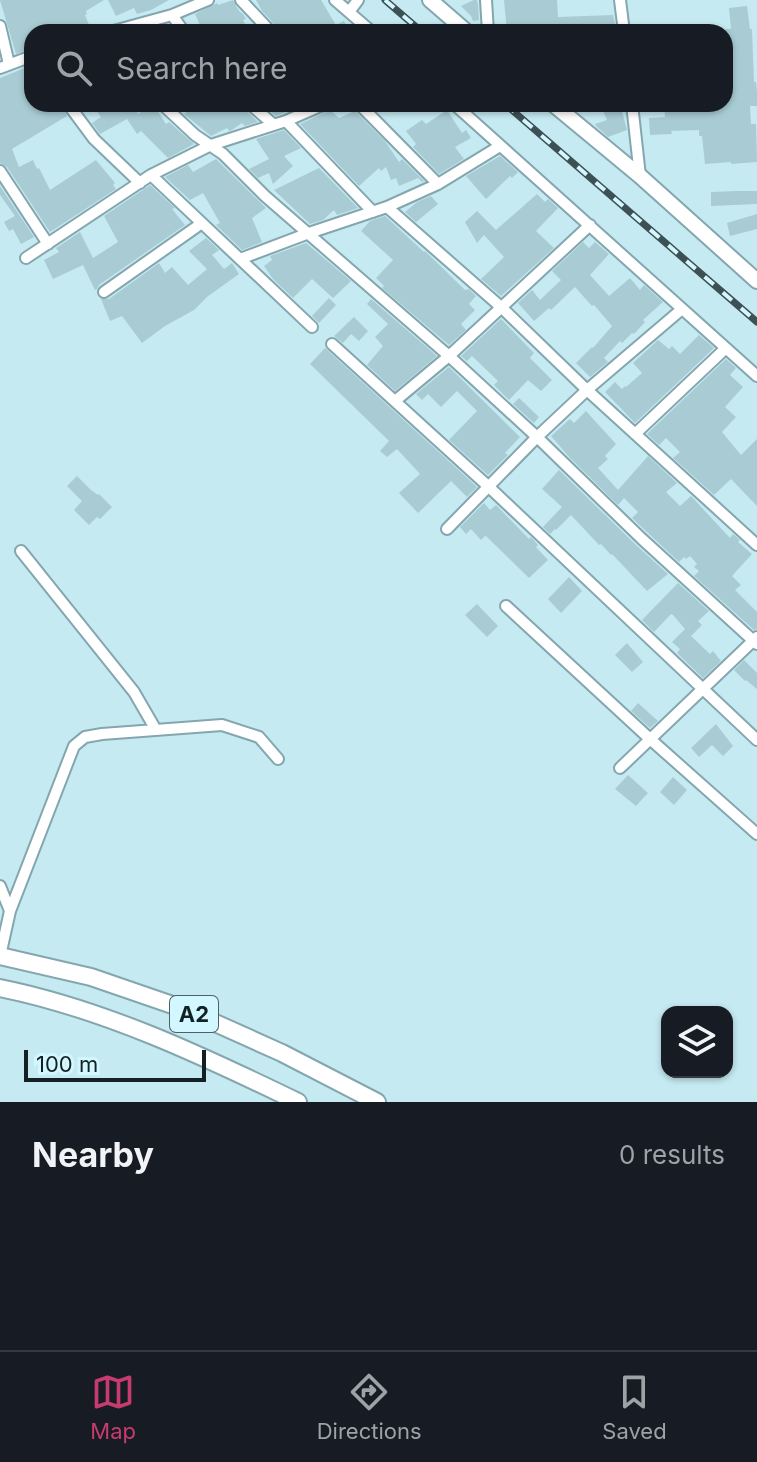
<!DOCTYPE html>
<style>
body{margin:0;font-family:Inter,sans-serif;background:#20242c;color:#f1f3f6}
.controls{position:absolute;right:24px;bottom:24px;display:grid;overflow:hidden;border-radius:16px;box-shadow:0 2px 6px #0004}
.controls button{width:72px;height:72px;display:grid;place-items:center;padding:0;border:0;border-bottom:2px solid #363941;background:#171b24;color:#f1f3f6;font:40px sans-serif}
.scale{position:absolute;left:24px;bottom:20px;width:182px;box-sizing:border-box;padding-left:8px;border:4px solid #142124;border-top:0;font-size:22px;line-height:28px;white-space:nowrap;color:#142124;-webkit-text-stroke:6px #d3f7ff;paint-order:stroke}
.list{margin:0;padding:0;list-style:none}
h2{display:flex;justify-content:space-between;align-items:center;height:104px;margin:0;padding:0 32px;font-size:34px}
h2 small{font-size:26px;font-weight:400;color:#9ea1a6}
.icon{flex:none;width:44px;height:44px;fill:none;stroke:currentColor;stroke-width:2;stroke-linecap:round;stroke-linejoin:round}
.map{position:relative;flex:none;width:757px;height:1102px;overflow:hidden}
.search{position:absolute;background:#171b24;box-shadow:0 2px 6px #0004;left:24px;right:24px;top:24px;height:88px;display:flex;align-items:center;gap:20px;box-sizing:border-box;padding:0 28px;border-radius:24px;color:#9ea1a6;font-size:30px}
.sheet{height:248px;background:#171b24}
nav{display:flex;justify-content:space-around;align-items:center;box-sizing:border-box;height:112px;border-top:2px solid #363941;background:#171b24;font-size:22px;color:#9ea1a6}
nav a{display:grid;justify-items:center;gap:4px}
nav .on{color:#c73b6f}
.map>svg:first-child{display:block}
.building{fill:#a9ccd4}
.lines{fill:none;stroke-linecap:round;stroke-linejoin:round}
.minor-casing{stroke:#84a6ae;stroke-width:14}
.secondary-casing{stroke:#84a6ae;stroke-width:18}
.trunk-casing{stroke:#84a6ae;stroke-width:20}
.minor{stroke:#fff;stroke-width:10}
.secondary{stroke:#fff;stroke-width:14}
.trunk{stroke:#fff;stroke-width:16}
.rail-casing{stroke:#3d5054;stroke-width:7}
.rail{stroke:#d3f7ff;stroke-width:4;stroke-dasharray:12;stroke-linecap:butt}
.labels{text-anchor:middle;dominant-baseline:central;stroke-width:6;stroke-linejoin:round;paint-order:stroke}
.shield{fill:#d3f7ff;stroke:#4d6166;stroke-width:2}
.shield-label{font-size:22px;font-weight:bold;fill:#142124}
</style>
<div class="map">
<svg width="757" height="1102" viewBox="0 0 757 1102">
<rect width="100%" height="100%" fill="#c6eaf2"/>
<!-- building -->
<path class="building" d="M 0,0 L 104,0 L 86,11 L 87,14 L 85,15 L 92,32 L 32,32 L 32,48 L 16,54 Z
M 108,0 L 169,0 L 151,10 L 137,14 L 134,8 L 116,16 Z
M 233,0 L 239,11 L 243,14 L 246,19 L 243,20 L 249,32 L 203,32 L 195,14 L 217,3 L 218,5 Z
M 256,0 L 321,0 L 336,25 L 344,21 L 350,32 L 279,32 L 277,27 L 262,11 Z
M 474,0 L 477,0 L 478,5 L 479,20 L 473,21 L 471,16 L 461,6 Z
M 504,0 L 557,0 L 558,17 L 613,15 L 615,24 L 604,26 L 604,29 L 597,32 L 507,32 Z
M 747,6 L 750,29 L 752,29 L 754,82 L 756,82 L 757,91 L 757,106 L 750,106 L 751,124 L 756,124 L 757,162 L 731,164 L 731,162 L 705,164 L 702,136 L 699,136 L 699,130 L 671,131 L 672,134 L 650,135 L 649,118 L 665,117 L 664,104 L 725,104 L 725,29 L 731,29 L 729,8 Z
M 32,65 L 32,104 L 60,104 L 67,116 L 12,149 L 19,167 L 33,160 L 37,169 L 39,168 L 50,190 L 96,160 L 115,183 L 113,185 L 116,189 L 50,232 L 7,167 L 0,163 L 0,78 Z
M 92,104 L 133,104 L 138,114 L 153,104 L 166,124 L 169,122 L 194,144 L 168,158 L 141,131 L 137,134 L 127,119 L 100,134 L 92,123 L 101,117 Z
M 184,104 L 242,104 L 245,110 L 258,122 L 245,126 L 242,123 L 232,130 L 229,131 L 227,128 L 211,136 L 184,114 L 187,112 Z
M 262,104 L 305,104 L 276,116 Z
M 600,104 L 620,104 L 627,130 L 608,137 L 596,126 L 595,124 L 607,120 Z
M 330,110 L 339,118 L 355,111 L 385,141 L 399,162 L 402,159 L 424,181 L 422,182 L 418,178 L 399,186 L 396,178 L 391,180 L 386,167 L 381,171 L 379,168 L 359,186 L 300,124 Z
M 447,110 L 462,133 L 466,130 L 471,138 L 455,147 L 464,159 L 439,174 L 413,147 L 416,144 L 406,131 L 422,120 L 426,124 Z
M 284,130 L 301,148 L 284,156 L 293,166 L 273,184 L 269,173 L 258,178 L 249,169 L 269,159 L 256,139 Z
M 500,156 L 518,172 L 512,178 L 510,176 L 486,199 L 466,176 Z
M 216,159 L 266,208 L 252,218 L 262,242 L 242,250 L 218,227 L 216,225 L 220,223 L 203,193 L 190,200 L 165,177 L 188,165 L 193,172 Z
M 319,168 L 358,208 L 337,215 L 334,210 L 323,220 L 310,224 L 274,190 Z
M 150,185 L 175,208 L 172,209 L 185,225 L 99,285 L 97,289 L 95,290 L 83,265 L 53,279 L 44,260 L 59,252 L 56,248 L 80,232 L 93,258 L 118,242 L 104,216 Z
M 0,186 L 34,237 L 21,244 L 13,229 L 9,231 L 4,222 L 15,216 L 0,195 Z
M 737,191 L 757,191 L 757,204 L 711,206 L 711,192 Z
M 537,194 L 545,202 L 548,199 L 558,208 L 536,231 L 554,248 L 501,296 L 481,279 L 504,257 L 484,235 L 477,243 L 465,222 L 477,211 L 496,230 Z
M 431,196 L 438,204 L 416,222 L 405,212 L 417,202 Z
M 757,214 L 757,229 L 730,236 L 727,223 Z
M 385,216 L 424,252 L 425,251 L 465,290 L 469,289 L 476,296 L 469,304 L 475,310 L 461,324 L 466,330 L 449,345 L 382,288 L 384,286 L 376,278 L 393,260 L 361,231 L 370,221 Z
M 206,238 L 219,250 L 212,255 L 224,269 L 232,263 L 239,274 L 207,297 L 194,310 L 165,326 L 142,343 L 122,316 L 110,321 L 101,299 L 109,299 L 159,263 L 165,273 L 172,267 L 188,285 L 207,269 L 189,251 Z
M 583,242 L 589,248 L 595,242 L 609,254 L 590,275 L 609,296 L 630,278 L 640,290 L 644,285 L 663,302 L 643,320 L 645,322 L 634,334 L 632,333 L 622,343 L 620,341 L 604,358 L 608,362 L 590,377 L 576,363 L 592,347 L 593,348 L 612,326 L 594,305 L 592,306 L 575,287 L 551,310 L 549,308 L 534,321 L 518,303 L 532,290 L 540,300 L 561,280 L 552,271 Z
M 306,243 L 351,281 L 333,298 L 312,279 L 293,298 L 273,279 L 264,266 L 272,260 L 270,256 Z
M 329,298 L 336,305 L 319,323 L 312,316 Z
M 371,299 L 437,356 L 395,391 L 367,365 L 383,346 L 375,337 L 388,324 L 367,304 Z
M 354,317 L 368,331 L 359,341 L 351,334 L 343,343 L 334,336 Z
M 501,319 L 534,353 L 530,358 L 552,380 L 541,391 L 528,380 L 509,400 L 494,385 L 498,381 L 472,356 L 467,361 L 461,356 Z
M 699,335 L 714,348 L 635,423 L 605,392 L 615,382 L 622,389 L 625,386 L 626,387 L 642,373 L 633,363 L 658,340 L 669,349 L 672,346 L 680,354 Z
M 325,348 L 477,487 L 467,497 L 451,481 L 418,513 L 399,493 L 420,474 L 397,449 L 387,457 L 380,451 L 389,441 L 310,364 Z
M 726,359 L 736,368 L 730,375 L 743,387 L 725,407 L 736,417 L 722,432 L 741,455 L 757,439 L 757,506 L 731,479 L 714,495 L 673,458 L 680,452 L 666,438 L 659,445 L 647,434 Z
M 449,367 L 520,437 L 505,453 L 508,455 L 488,475 L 449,440 L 477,411 L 457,391 L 441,407 L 428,394 L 422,400 L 416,394 Z
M 519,398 L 539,417 L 534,423 L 513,404 Z
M 586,411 L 616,444 L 605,456 L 608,459 L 598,468 L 618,490 L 648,456 L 677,483 L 666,492 L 680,506 L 691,496 L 730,538 L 733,534 L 740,540 L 738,542 L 752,554 L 732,576 L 741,585 L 735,590 L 757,612 L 757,629 L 754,630 L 694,576 L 699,571 L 694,567 L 697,564 L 690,556 L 686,559 L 684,557 L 679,562 L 632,518 L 638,512 L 624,498 L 618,505 L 570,458 L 551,436 L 570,419 L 574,423 Z
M 559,470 L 636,545 L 668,574 L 647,591 L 612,554 L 611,555 L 601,544 L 599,545 L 571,515 L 556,530 L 555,529 L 550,534 L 543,527 L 562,507 L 542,489 Z
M 77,476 L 91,490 L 98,495 L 99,494 L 112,507 L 100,519 L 97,517 L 89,525 L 74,510 L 82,501 L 67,486 Z
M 484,503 L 490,510 L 496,505 L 529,539 L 531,537 L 538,545 L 536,547 L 548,560 L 529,578 L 487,537 L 485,536 L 481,540 L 471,529 L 466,534 L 460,527 Z
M 569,577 L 582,591 L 561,613 L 548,599 Z
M 678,583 L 709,611 L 698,621 L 702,625 L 691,636 L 710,654 L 713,651 L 721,661 L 703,678 L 677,653 L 680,649 L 672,642 L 685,629 L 673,615 L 671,614 L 654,632 L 642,620 Z
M 477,604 L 498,626 L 487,637 L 465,615 Z
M 627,643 L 643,662 L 632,672 L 615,655 Z
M 744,660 L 757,673 L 757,689 L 746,680 L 745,681 L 734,670 Z
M 638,703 L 658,721 L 650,728 L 631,711 Z
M 716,724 L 733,746 L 723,756 L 712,745 L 699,757 L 691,748 Z
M 628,775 L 648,793 L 636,806 L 615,789 Z
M 673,777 L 687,790 L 674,805 L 660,792 Z"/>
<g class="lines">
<!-- minor casing -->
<g class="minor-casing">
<path id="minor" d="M 241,0 L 271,32
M 335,0 L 372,32
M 486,0 L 488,32
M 620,0 L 624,32
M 349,12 L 358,0
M 172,15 L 184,32
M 0,26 L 9,64
M 110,32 L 172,15 L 208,0
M 0,68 L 32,56
M 68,104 L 94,139 L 140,183
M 162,104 L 195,135 L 223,154 L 265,196 L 449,356 L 537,437 L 642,539 L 757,644
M 250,104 L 274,125
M 359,104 L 438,184
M 454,104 L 757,376
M 632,104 L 640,176
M 286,121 L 373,212
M 0,171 L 48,244
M 151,175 L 312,327
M 387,207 L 501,307 L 587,390 L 757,545
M 26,258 L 151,175 L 211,145 L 286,121 L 325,104
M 240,259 L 309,233 L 387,207 L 438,184 L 500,146
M 104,292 L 202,223
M 332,344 L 489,487 L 757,740
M 395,401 L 449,356 L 590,225
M 635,434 L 726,348
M 447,529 L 537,437 L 587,390 L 682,309
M 21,551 L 134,692 L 156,730
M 506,606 L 650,739 L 757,834
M 620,768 L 757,637
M 0,886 L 10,911 L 0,956
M 10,911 L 74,746 L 85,737 L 102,734 L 222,725 L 259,737 L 278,759"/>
</g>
<!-- secondary casing -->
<g class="secondary-casing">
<path id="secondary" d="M 430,0 L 467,32
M 553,104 L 640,176 L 757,281"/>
</g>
<!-- trunk casing -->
<g class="trunk-casing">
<path id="trunk" d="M 0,956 L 91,977 L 184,1009 L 282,1053 L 377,1102
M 0,988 C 104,1009 203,1056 298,1102"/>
</g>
<!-- minor -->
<use href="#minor" class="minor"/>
<!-- secondary -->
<use href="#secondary" class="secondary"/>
<!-- trunk -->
<use href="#trunk" class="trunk"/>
<!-- rail casing -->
<g class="rail-casing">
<path id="rail" d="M 385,0 L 422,32
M 505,104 L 757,322"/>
</g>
<!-- rail -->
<use href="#rail" class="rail"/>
</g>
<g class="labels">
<!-- shield labels -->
<rect class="shield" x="170" y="996" width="48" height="36" rx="6"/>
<g class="shield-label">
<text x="194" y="1014">A2</text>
</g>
</g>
</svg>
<div class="controls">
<button><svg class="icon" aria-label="layers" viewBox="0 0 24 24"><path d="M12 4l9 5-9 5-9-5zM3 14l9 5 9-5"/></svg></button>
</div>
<div class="scale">100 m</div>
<div class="search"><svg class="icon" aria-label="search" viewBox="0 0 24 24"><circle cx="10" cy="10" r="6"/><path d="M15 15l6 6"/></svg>Search here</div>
</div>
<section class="sheet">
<h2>Nearby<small>0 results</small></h2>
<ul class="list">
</ul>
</section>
<nav>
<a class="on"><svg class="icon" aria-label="map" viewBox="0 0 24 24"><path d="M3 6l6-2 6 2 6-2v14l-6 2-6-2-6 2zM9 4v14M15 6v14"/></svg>Map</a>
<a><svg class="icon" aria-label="directions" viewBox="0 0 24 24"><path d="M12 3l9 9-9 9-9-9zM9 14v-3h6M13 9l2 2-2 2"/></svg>Directions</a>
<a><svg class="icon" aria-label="saved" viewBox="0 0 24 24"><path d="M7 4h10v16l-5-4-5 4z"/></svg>Saved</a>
</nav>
